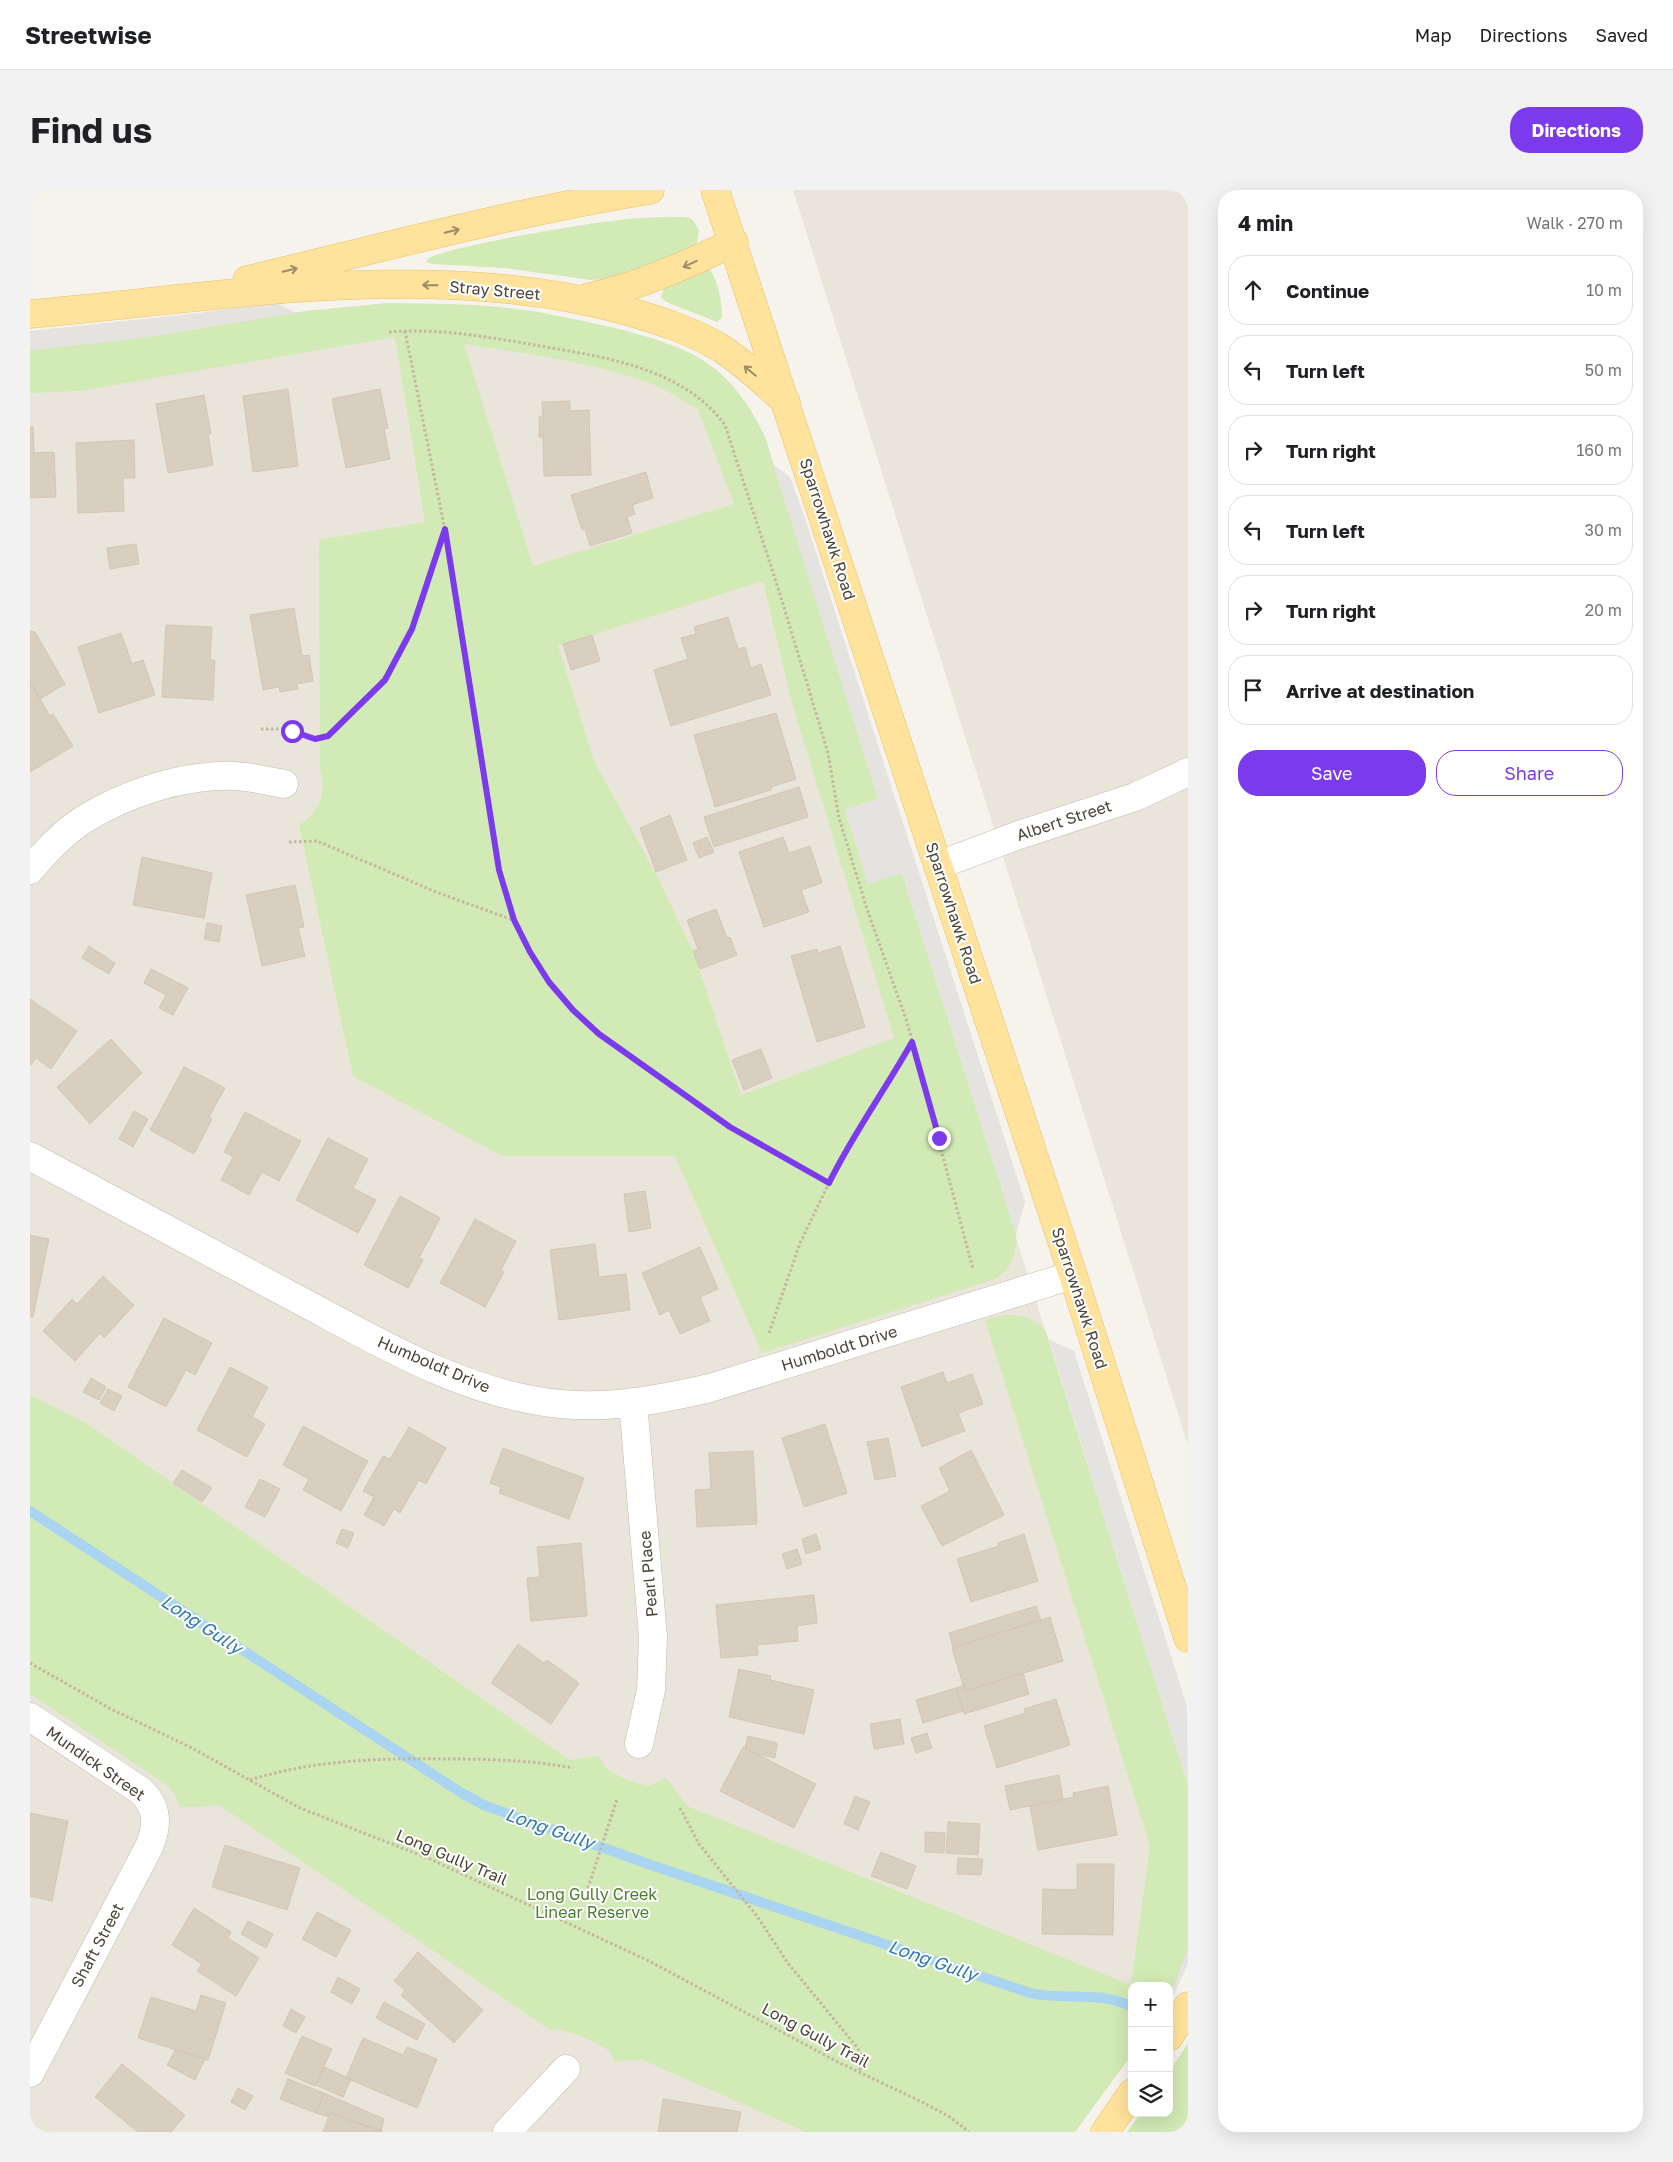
<!DOCTYPE html>
<meta charset="utf-8">
<style>
body{margin:0;font-family:"Golos Text",sans-serif;background:#f2f2f2;color:#202124}
.controls{position:absolute;right:15px;bottom:15px;display:grid;overflow:hidden;border-radius:10px;box-shadow:0 5px 20px #0002}
.controls button{width:45px;height:45px;display:grid;place-items:center;padding:0;border:0;border-bottom:1px solid #e0e0e0;background:#fff;color:#202124;font:25px sans-serif}
.stop{position:absolute;width:15px;height:15px;margin:-11px;border:4px solid #7c3aed;border-radius:50%;background:#fff}
.stop.end{background:#7c3aed;border-color:#fff;box-shadow:0 1px 5px #0008}
.list{margin:0;padding:0;list-style:none}
h2{display:flex;justify-content:space-between;align-items:center;height:65px;margin:0;padding:0 20px;font-size:21px}
h2 small{font-size:16px;font-weight:400;color:#757577}
.list li{display:grid;grid-template-columns:32px 1fr auto;gap:15px;align-items:center;box-sizing:border-box;height:70px;margin:0 10px 10px;padding:0 10px;border:1px solid #e0e0e0;border-radius:20px}
.list b{display:block;font-size:19px;white-space:nowrap}
.list em{font-size:16px;font-style:normal;color:#757577}
.actions{display:flex;gap:10px;padding:15px 20px}
.actions a{flex:1;padding:11px 0;border:1px solid #7c3aed;border-radius:20px;text-align:center;font-size:18px;color:#7c3aed}
.actions .main{background:#7c3aed;color:#fff}
.icon{flex:none;width:28px;height:28px;fill:none;stroke:currentColor;stroke-width:2;stroke-linecap:round;stroke-linejoin:round}
.map{position:relative;flex:none;width:1158px;height:1942px;overflow:hidden;border-radius:20px}
header{display:flex;align-items:center;gap:30px;box-sizing:border-box;height:70px;padding:0 25px;background:#fff;border-bottom:1px solid #e0e0e0}
header strong{font-size:24px}
nav{display:flex;gap:28px;margin-inline-start:auto;font-size:18px}
.intro{display:flex;align-items:center;justify-content:space-between;box-sizing:border-box;height:120px;padding:0 30px}
h1{margin:0;font-size:35px}
.button{padding:12px 22px;border-radius:20px;background:#7c3aed;color:#fff;font-size:18px;font-weight:700}
main{display:flex;gap:30px;padding:0 30px}
aside{flex:1;background:#fff;border-radius:20px;box-shadow:0 5px 20px #0002}
.map>svg:first-child{display:block}
.residential{fill:#eae5da}
.green{fill:#d2eab5;fill-rule:evenodd}
.parking{fill:#e5e3e0}
.lines{fill:none;stroke-linecap:round;stroke-linejoin:round}
.stream{stroke:#a9d4f2;stroke-width:10}
.building{fill:#d8cfc1;stroke:#d3c7b4}
.minor-casing{stroke:#c2bbae;stroke-width:29}
.major-casing{stroke:#e6c16a;stroke-width:29}
.path{stroke:#c4b79f;stroke-width:3;stroke-dasharray:2.5 2.5;stroke-linecap:butt}
.minor{stroke:#fff;stroke-width:28}
.major{stroke:#ffe39c;stroke-width:28}
.oneway{stroke:#9c8c66}
.route{stroke:#7c3aed;stroke-width:6}
.labels{text-anchor:middle;dominant-baseline:central;stroke-width:4;stroke-linejoin:round;paint-order:stroke}
.street-label{font-size:16px;fill:#4b4439;stroke:#fff}
.park-label{font-size:16px;fill:#4a7f2a;stroke:#fff}
.water-label{font-size:18px;font-style:italic;fill:#2e7ab2;stroke:#fff}
</style>
<header>
<strong>Streetwise</strong>
<nav><a>Map</a><a>Directions</a><a>Saved</a></nav>
</header>
<div class="intro"><h1>Find us</h1><a class="button">Directions</a></div>
<main>
<div class="map">
<svg width="1158" height="1942" viewBox="0 0 1158 1942">
<rect width="100%" height="100%" fill="#f6f3ec"/>
<!-- residential -->
<path class="residential" d="M 763,0 L 1158,0 L 1158,1255 Z
M 359,113 L 452,116 L 504,121 L 599,142 L 640,155 L 674,171 L 701,194 L 720,219 L 735,247 L 1158,1596 L 1158,1758 L 1139,1806 L 1139,1796 L 1102,1796 L 1102,1864 L 1045,1942 L 0,1942 L 0,160 L 185,137 L 276,121 Z"/>
<!-- green -->
<path class="green" d="M 655,27 L 662,29 L 669,40 L 667,52 L 663,57 L 622,76 L 575,89 L 561,90 L 474,78 L 403,74 L 397,73 L 397,70 C 405,58 566,32 590,30 C 612,27 634,27 655,27 Z
M 676,80 L 680,80 C 688,90 693,115 692,128 L 687,132 L 636,112 L 631,107 L 634,99 L 639,96 Z
M 359,113 C 398,114 438,113 477,118 C 513,122 549,130 585,138 C 615,146 648,154 674,171 C 702,189 721,217 735,247 L 848,609 L 815,620 L 838,694 L 872,683 L 986,1044 C 987,1064 982,1078 965,1089 L 732,1163 L 645,966 L 472,966 L 323,886 L 269,635 C 290,622 297,604 290,579 L 289,350 L 395,332 L 365,147 L 49,201 L 0,203 L 0,160 L 131,145 L 276,121 ZM 434,154 C 494,163 556,171 614,191 C 632,197 650,209 668,219 L 704,314 L 503,376 ZM 733,391 L 761,509 L 864,848 L 711,905 L 663,761 L 627,686 L 564,571 L 528,456 Z
M 973,1125 C 990,1124 1006,1128 1016,1142 L 1158,1596 L 1158,1758 L 1151,1782 L 1139,1806 L 1139,1796 L 1102,1796 L 1102,1864 L 1045,1942 L 776,1942 L 613,1870 L 584,1871 C 583,1867 582,1863 579,1861 C 570,1853 529,1835 520,1840 L 189,1615 L 150,1618 L 144,1603 L 138,1596 L 0,1504 L 0,1205 L 56,1233 L 540,1570 L 569,1566 C 575,1584 601,1592 619,1596 L 636,1588 L 657,1616 L 1101,1795 L 1120,1656 L 955,1130 Z
M 1158,1853 L 1158,1942 L 1097,1942 L 1111,1923 L 1139,1923 L 1139,1882 Z"/>
<!-- parking -->
<path class="parking" d="M 244,112 L 267,123 L 96,150 L 0,160 L 0,141 L 169,123 Z
M 743,274 L 760,287 L 774,325 L 995,1012 L 986,1044 L 872,683 L 838,694 L 815,620 L 848,609 Z
M 1019,1150 L 1044,1161 L 1157,1516 L 1158,1596 Z
M 1158,1758 L 1158,1773 L 1144,1804 L 1139,1808 Z"/>
<g class="lines">
<!-- stream -->
<path class="stream" d="M 0,1321 L 430,1602 L 456,1616 L 627,1677 L 1000,1803 C 1034,1811 1070,1800 1102,1817"/>
</g>
<!-- building -->
<path class="building" d="M 258,199 L 268,276 L 223,282 L 213,206 Z
M 350,199 L 358,238 L 354,239 L 360,269 L 316,278 L 302,209 Z
M 174,205 L 181,244 L 178,244 L 183,275 L 138,283 L 126,214 Z
M 540,211 L 540,221 L 559,220 L 561,285 L 514,286 L 513,247 L 509,247 L 509,227 L 513,227 L 512,212 Z
M 0,237 L 3,237 L 4,263 L 24,262 L 26,307 L 0,308 Z
M 104,250 L 105,288 L 93,288 L 94,321 L 48,323 L 46,253 Z
M 616,282 L 623,308 L 602,315 L 605,324 L 597,327 L 602,343 L 560,356 L 555,339 L 552,340 L 541,305 Z
M 106,354 L 109,374 L 80,379 L 77,358 Z
M 264,418 L 272,466 L 279,465 L 283,491 L 267,494 L 268,499 L 250,502 L 249,497 L 233,500 L 220,425 Z
M 698,427 L 708,459 L 715,457 L 721,478 L 731,474 L 741,505 L 641,536 L 624,480 L 658,469 L 651,448 L 666,444 L 664,437 Z
M 136,435 L 182,437 L 180,470 L 185,470 L 183,510 L 132,507 Z
M 0,441 L 5,442 L 35,494 L 10,509 L 0,492 Z
M 91,443 L 102,474 L 113,470 L 125,505 L 69,523 L 48,457 Z
M 562,445 L 570,471 L 541,480 L 533,454 Z
M 0,492 L 20,526 L 23,524 L 43,556 L 0,582 Z
M 746,523 L 766,589 L 741,597 L 741,600 L 685,617 L 664,545 Z
M 769,597 L 778,627 L 684,657 L 674,627 Z
M 640,625 L 657,670 L 626,682 L 610,638 Z
M 677,647 L 684,662 L 669,668 L 663,653 Z
M 753,647 L 759,663 L 780,656 L 792,693 L 771,700 L 779,722 L 734,737 L 709,662 Z
M 112,667 L 182,683 L 174,728 L 103,715 Z
M 265,695 L 274,737 L 268,738 L 275,766 L 232,776 L 216,705 Z
M 686,719 L 697,748 L 700,747 L 707,765 L 670,779 L 663,761 L 668,759 L 657,730 Z
M 177,733 L 192,736 L 189,752 L 174,749 Z
M 59,756 L 85,773 L 79,784 L 52,768 Z
M 810,756 L 835,837 L 787,852 L 761,766 L 787,759 L 788,763 Z
M 121,779 L 158,798 L 143,825 L 129,818 L 136,805 L 114,793 Z
M 0,809 L 47,841 L 21,879 L 6,868 L 0,876 Z
M 81,849 L 112,883 L 60,934 L 27,897 Z
M 731,859 L 742,888 L 714,900 L 702,870 Z
M 154,877 L 195,898 L 179,927 L 182,929 L 164,964 L 120,940 Z
M 104,921 L 118,929 L 103,957 L 89,949 Z
M 215,922 L 271,951 L 249,991 L 232,982 L 219,1005 L 191,990 L 203,967 L 194,962 Z
M 298,948 L 338,969 L 323,998 L 346,1010 L 328,1043 L 266,1010 Z
M 615,1001 L 621,1038 L 599,1042 L 594,1004 Z
M 370,1006 L 410,1028 L 389,1068 L 393,1070 L 378,1098 L 334,1075 Z
M 445,1029 L 486,1051 L 471,1080 L 474,1082 L 455,1117 L 410,1093 Z
M 0,1045 L 19,1049 L 3,1127 L 0,1126 Z
M 565,1054 L 569,1087 L 596,1084 L 600,1120 L 529,1130 L 520,1060 Z
M 670,1057 L 688,1099 L 670,1107 L 680,1131 L 650,1144 L 639,1120 L 630,1125 L 612,1083 Z
M 73,1086 L 104,1115 L 74,1148 L 70,1143 L 45,1171 L 13,1141 L 42,1109 L 47,1114 Z
M 134,1128 L 182,1153 L 165,1185 L 156,1180 L 136,1217 L 98,1197 Z
M 200,1177 L 238,1197 L 222,1227 L 235,1234 L 217,1267 L 167,1240 Z
M 913,1182 L 917,1193 L 942,1184 L 953,1214 L 928,1223 L 935,1241 L 892,1257 L 871,1197 Z
M 61,1188 L 76,1197 L 69,1210 L 53,1202 Z
M 78,1199 L 92,1206 L 84,1221 L 70,1213 Z
M 795,1234 L 817,1303 L 774,1317 L 752,1248 Z
M 273,1236 L 338,1271 L 311,1321 L 273,1300 L 279,1289 L 253,1275 Z
M 379,1237 L 416,1258 L 396,1294 L 389,1290 L 370,1323 L 364,1319 L 354,1336 L 334,1325 L 344,1307 L 333,1301 L 353,1266 L 360,1269 Z
M 858,1248 L 866,1286 L 845,1290 L 837,1252 Z
M 473,1258 L 554,1288 L 539,1329 L 469,1303 L 471,1297 L 460,1293 Z
M 941,1260 L 974,1325 L 912,1356 L 891,1316 L 920,1301 L 909,1278 Z
M 723,1261 L 727,1334 L 667,1337 L 665,1300 L 681,1299 L 679,1263 Z
M 152,1280 L 182,1298 L 172,1312 L 143,1293 Z
M 230,1289 L 250,1299 L 235,1327 L 215,1317 Z
M 312,1339 L 324,1343 L 318,1358 L 306,1353 Z
M 786,1344 L 791,1359 L 776,1364 L 772,1349 Z
M 994,1344 L 1008,1391 L 941,1412 L 927,1369 L 969,1356 L 968,1353 Z
M 551,1353 L 557,1426 L 501,1431 L 497,1388 L 510,1387 L 507,1357 Z
M 767,1359 L 772,1374 L 757,1379 L 752,1364 Z
M 784,1405 L 787,1433 L 767,1436 L 768,1451 L 727,1455 L 728,1465 L 691,1468 L 686,1415 Z
M 1006,1416 L 1011,1430 L 923,1457 L 919,1443 Z
M 1020,1427 L 1033,1471 L 935,1501 L 922,1458 Z
M 488,1454 L 514,1473 L 517,1470 L 549,1493 L 521,1534 L 461,1493 Z
M 709,1479 L 741,1486 L 740,1490 L 784,1500 L 774,1544 L 699,1527 Z
M 993,1483 L 999,1504 L 934,1524 L 926,1498 L 934,1495 L 935,1501 Z
M 926,1498 L 933,1521 L 893,1533 L 886,1510 Z
M 1026,1509 L 1040,1555 L 967,1578 L 954,1536 L 995,1523 L 994,1519 Z
M 870,1529 L 874,1554 L 844,1559 L 840,1534 Z
M 897,1543 L 902,1558 L 886,1563 L 881,1548 Z
M 718,1546 L 747,1553 L 745,1568 L 727,1564 L 715,1558 Z
M 713,1557 L 786,1594 L 764,1638 L 690,1601 Z
M 1029,1585 L 1033,1609 L 980,1620 L 975,1596 Z
M 1078,1596 L 1087,1645 L 1008,1660 L 1000,1616 L 1044,1607 L 1043,1603 Z
M 825,1606 L 840,1612 L 828,1640 L 814,1634 Z
M 0,1623 L 38,1631 L 22,1711 L 0,1706 Z
M 918,1632 L 950,1634 L 948,1665 L 916,1663 Z
M 895,1642 L 915,1643 L 914,1663 L 895,1662 Z
M 195,1655 L 270,1678 L 257,1720 L 182,1697 Z
M 851,1662 L 886,1676 L 877,1699 L 841,1686 Z
M 928,1668 L 953,1669 L 951,1685 L 927,1684 Z
M 1047,1674 L 1084,1674 L 1083,1745 L 1012,1744 L 1013,1699 L 1047,1700 Z
M 164,1718 L 201,1742 L 198,1748 L 229,1768 L 206,1806 L 167,1781 L 172,1774 L 142,1755 Z
M 287,1722 L 321,1740 L 306,1767 L 272,1749 Z
M 218,1731 L 243,1744 L 236,1758 L 211,1744 Z
M 388,1762 L 453,1820 L 424,1853 L 371,1805 L 375,1800 L 364,1791 Z
M 308,1787 L 330,1799 L 322,1814 L 301,1802 Z
M 171,1805 L 196,1813 L 178,1870 L 108,1848 L 121,1807 L 166,1821 Z
M 354,1812 L 395,1834 L 387,1850 L 346,1828 Z
M 261,1819 L 275,1827 L 266,1843 L 253,1836 Z
M 272,1846 L 302,1859 L 285,1896 L 255,1883 Z
M 333,1848 L 373,1865 L 377,1857 L 407,1869 L 387,1918 L 316,1888 Z
M 145,1860 L 175,1869 L 165,1890 L 137,1875 Z
M 92,1874 L 155,1925 L 141,1942 L 108,1942 L 65,1907 Z
M 294,1877 L 321,1889 L 313,1907 L 286,1895 Z
M 258,1889 L 294,1903 L 286,1923 L 250,1909 Z
M 208,1898 L 223,1906 L 215,1920 L 201,1912 Z
M 294,1903 L 354,1929 L 351,1941 L 300,1923 L 299,1927 L 286,1923 Z
M 633,1909 L 711,1922 L 707,1942 L 628,1942 Z
M 300,1923 L 351,1941 L 353,1942 L 293,1942 Z"/>
<g class="lines">
<!-- minor casing -->
<g class="minor-casing">
<path id="minor" d="M 909,675 L 986,646 L 1105,607 L 1158,582
M 0,680 C 15,662 33,643 53,630 C 96,603 154,584 205,586 C 222,587 238,591 254,594
M 0,966 C 85,1012 171,1057 256,1103 C 342,1148 432,1205 531,1214 C 581,1219 632,1209 680,1198 L 1043,1085
M 603,1212 L 623,1447 L 621,1500 L 609,1554
M 0,1527 L 111,1601 C 128,1617 128,1636 119,1657 L 0,1883
M 477,1942 L 536,1879"/>
</g>
<!-- major casing -->
<g class="major-casing">
<path id="major" d="M 685,0 L 1043,1085 L 1158,1448
M 217,90 C 351,58 485,22 620,0
M 556,108 C 609,96 655,76 704,52
M 0,124 C 193,107 408,68 597,121 C 628,130 660,140 689,157 C 713,172 735,193 756,212
M 1139,1847 L 1158,1816
M 1075,1942 L 1102,1903"/>
</g>
<!-- path -->
<path class="path" d="M 375,141 L 422,375 L 469,680 L 484,730 L 500,762 L 519,792 L 543,820 L 569,844 L 700,937 L 799,993
M 359,142 C 406,138 452,146 499,154 C 566,166 651,175 695,235 L 749,401 L 798,563 L 809,628 L 837,719 L 877,832 L 943,1079
M 231,539 L 255,539 L 285,549 L 294,548 L 303,543 L 344,501 L 365,473 L 382,439 L 393,412 L 415,340
M 259,652 L 287,651 L 406,702 L 483,730
M 739,1143 L 770,1053 L 816,958 L 860,890 L 882,852
M 0,1473 L 81,1519 L 162,1558 L 270,1618 L 400,1669 L 619,1771 L 808,1872 L 892,1912 L 920,1927 L 939,1942
M 220,1590 C 283,1570 349,1568 415,1569 C 458,1569 501,1570 543,1578
M 650,1618 L 669,1654 L 727,1726 L 757,1772 L 826,1856 L 831,1864 L 830,1883
M 558,1698 L 587,1609"/>
<!-- minor -->
<use href="#minor" class="minor"/>
<!-- major -->
<use href="#major" class="major"/>
</g>
<!-- one-way arrows -->
<defs><path id="oneway-shaft" d="M-6 0H5M1.5-3L5.5 0L1.5 3" fill="none" stroke-width="1.6" stroke-linecap="round" stroke-linejoin="round" transform="scale(1.25)"/></defs>
<g class="oneway">
<use href="#oneway-shaft" transform="translate(422 41) rotate(-13)"/>
<use href="#oneway-shaft" transform="translate(660 74) rotate(155)"/>
<use href="#oneway-shaft" transform="translate(260 80) rotate(-13)"/>
<use href="#oneway-shaft" transform="translate(400 95) rotate(-179)"/>
<use href="#oneway-shaft" transform="translate(720 181) rotate(-140)"/>
</g>
<g class="lines">
<!-- route -->
<path class="route" d="M 262,541 L 285,549 L 298,546 L 355,490 L 382,439 L 415,339 L 469,680 L 484,730 L 500,762 L 519,792 L 543,820 L 569,844 L 700,937 L 799,993 C 823,944 855,900 882,852 L 909,948"/>
</g>
<g class="labels">
<!-- street labels -->
<g class="street-label">
<text transform="translate(465 100) rotate(5)">Stray Street</text>
<text transform="translate(798 339) rotate(72)">Sparrowhawk Road</text>
<text transform="translate(1034 630) rotate(-18)">Albert Street</text>
<text transform="translate(924 723) rotate(72)">Sparrowhawk Road</text>
<text transform="translate(1050 1108) rotate(72)">Sparrowhawk Road</text>
<text transform="translate(809 1158) rotate(-17)">Humboldt Drive</text>
<text transform="translate(404 1174) rotate(23)">Humboldt Drive</text>
<text transform="translate(618 1384) rotate(-95)">Pearl Place</text>
<text transform="translate(66 1573) rotate(35)">Mundick Street</text>
<text transform="translate(422 1667) rotate(23)">Long Gully Trail</text>
<text transform="translate(67 1755) rotate(-62)">Shaft Street</text>
<text transform="translate(786 1845) rotate(28)">Long Gully Trail</text>
</g>
<!-- park labels -->
<g class="park-label">
<text x="562" y="1704">Long Gully Creek<tspan x="562" dy="18">Linear Reserve</tspan></text>
</g>
<!-- water labels -->
<g class="water-label">
<text transform="translate(172 1434) rotate(33)">Long Gully</text>
<text transform="translate(520 1638) rotate(19)">Long Gully</text>
<text transform="translate(903 1770) rotate(19)">Long Gully</text>
</g>
</g>
</svg>
<div class="controls">
<button>+</button>
<button>−</button>
<button><svg class="icon" aria-label="layers" viewBox="0 0 24 24"><path d="M12 4l9 5-9 5-9-5zM3 14l9 5 9-5"/></svg></button>
</div>
<div class="stop" style="left:262px;top:541px"></div>
<div class="stop end" style="left:909px;top:948px"></div>
</div>
<aside>
<h2>4 min<small>Walk · 270 m</small></h2>
<ul class="list">
<li><svg class="icon" aria-label="ahead" viewBox="0 0 24 24"><path d="M12 20V5M6 11l6-6 6 6"/></svg><div><b>Continue</b></div><em>10 m</em></li>
<li><svg class="icon" aria-label="left" viewBox="0 0 24 24"><path d="M17 20v-9H6M10 6l-5 5 5 5"/></svg><div><b>Turn left</b></div><em>50 m</em></li>
<li><svg class="icon" aria-label="right" viewBox="0 0 24 24"><path d="M7 20v-9h11M14 6l5 5-5 5"/></svg><div><b>Turn right</b></div><em>160 m</em></li>
<li><svg class="icon" aria-label="left" viewBox="0 0 24 24"><path d="M17 20v-9H6M10 6l-5 5 5 5"/></svg><div><b>Turn left</b></div><em>30 m</em></li>
<li><svg class="icon" aria-label="right" viewBox="0 0 24 24"><path d="M7 20v-9h11M14 6l5 5-5 5"/></svg><div><b>Turn right</b></div><em>20 m</em></li>
<li><svg class="icon" aria-label="arrive" viewBox="0 0 24 24"><path d="M6 21V4h12l-3 4 3 4H6"/></svg><div><b>Arrive at destination</b></div></li>
</ul>
<div class="actions"><a class="main">Save</a><a>Share</a></div>
</aside>
</main>
